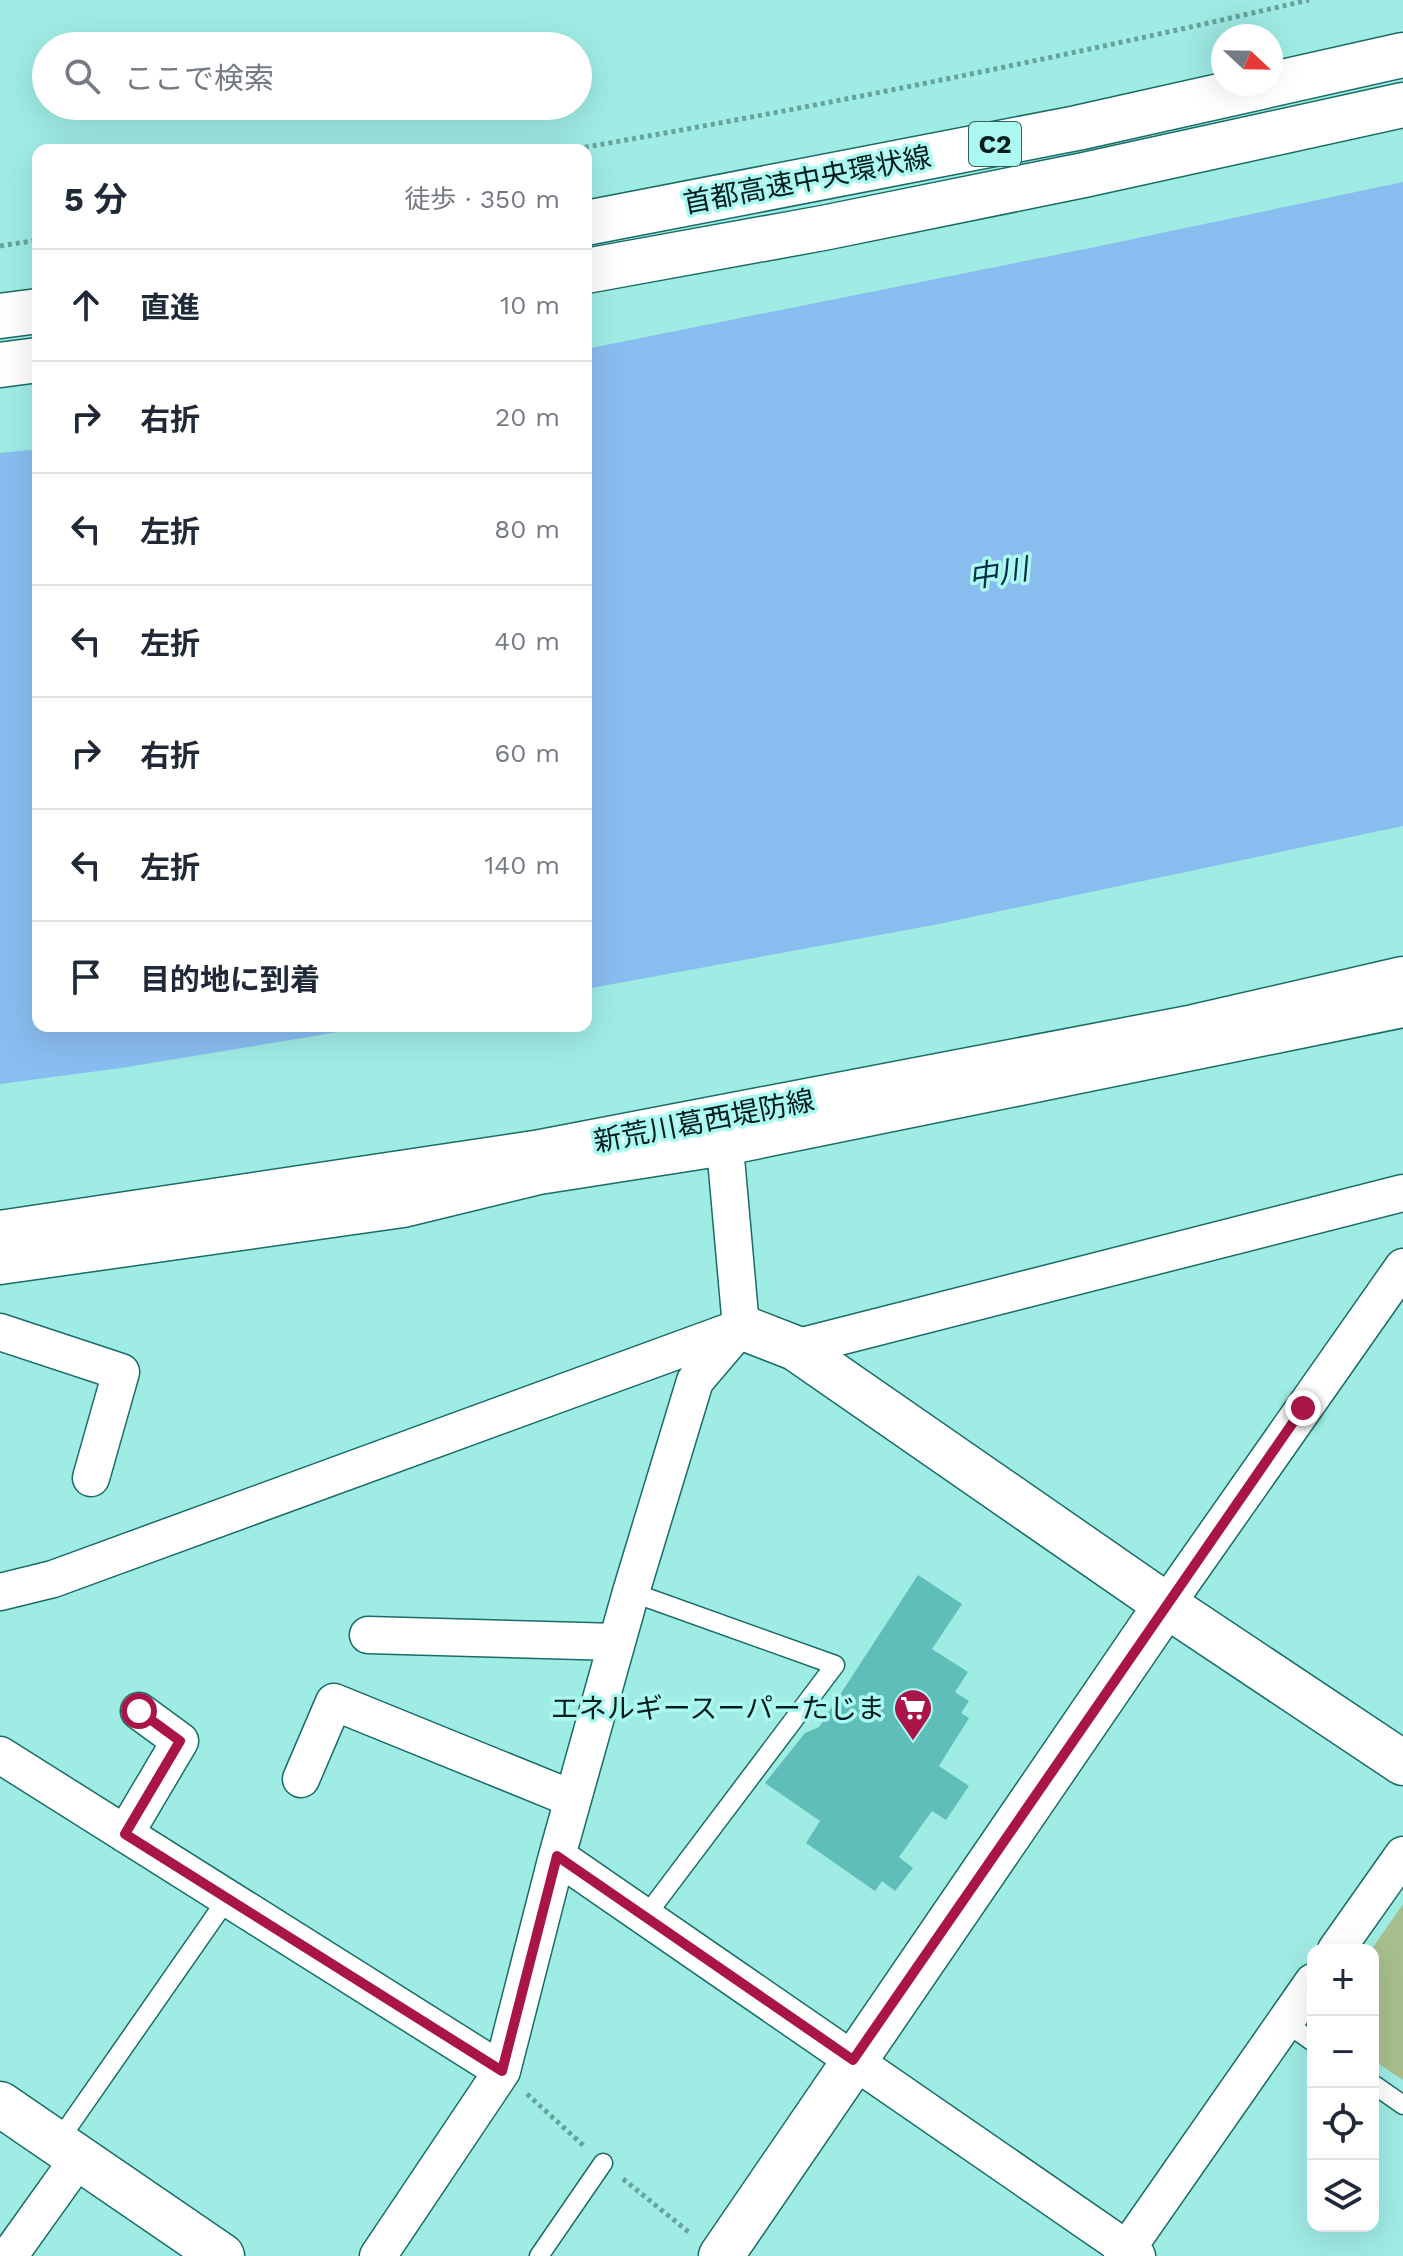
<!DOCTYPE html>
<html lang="ja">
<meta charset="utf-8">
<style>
body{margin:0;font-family:"Work Sans","Noto Sans JP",sans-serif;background:#f2f2f3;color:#1f2937}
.controls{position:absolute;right:24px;bottom:24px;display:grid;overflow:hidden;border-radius:16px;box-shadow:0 8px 32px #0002}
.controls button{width:72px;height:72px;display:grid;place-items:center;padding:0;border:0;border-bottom:2px solid #e0e1e3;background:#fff;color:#1f2937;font:40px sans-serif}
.compass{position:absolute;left:1211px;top:24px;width:72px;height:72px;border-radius:50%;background:#fff;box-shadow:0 8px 32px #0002;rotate:112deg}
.stop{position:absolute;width:24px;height:24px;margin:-18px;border:6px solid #a91548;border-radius:50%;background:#fff}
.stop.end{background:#a91548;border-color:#fff;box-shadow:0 2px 8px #0008}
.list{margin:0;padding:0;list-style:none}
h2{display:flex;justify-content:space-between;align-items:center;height:104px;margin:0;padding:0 32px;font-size:34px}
h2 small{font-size:26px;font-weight:400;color:#747a83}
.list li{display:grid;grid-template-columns:52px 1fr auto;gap:24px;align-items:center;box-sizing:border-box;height:112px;padding:0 32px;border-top:2px solid #e0e1e3}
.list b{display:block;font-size:30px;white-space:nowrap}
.list em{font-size:26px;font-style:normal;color:#747a83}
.icon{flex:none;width:44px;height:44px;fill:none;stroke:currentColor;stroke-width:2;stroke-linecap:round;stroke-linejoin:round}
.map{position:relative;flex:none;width:1403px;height:2256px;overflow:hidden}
.search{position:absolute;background:#fff;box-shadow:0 8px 32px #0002;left:32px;top:32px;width:560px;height:88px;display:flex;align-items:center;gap:20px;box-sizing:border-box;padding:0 28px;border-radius:44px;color:#747a83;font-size:30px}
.panel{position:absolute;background:#fff;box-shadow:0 8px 32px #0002;left:32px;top:144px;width:560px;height:888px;border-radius:16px}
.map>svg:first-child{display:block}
.green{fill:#a7bf8c}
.water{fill:#89bdf0}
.building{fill:#5fbeb7}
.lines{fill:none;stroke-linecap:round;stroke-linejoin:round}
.service-casing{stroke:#1a6c67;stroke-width:21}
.minor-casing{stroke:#1a6c67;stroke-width:39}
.tertiary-casing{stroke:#1a6c67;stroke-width:47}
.secondary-casing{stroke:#1a6c67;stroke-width:47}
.motorway-casing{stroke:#1a6c67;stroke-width:47}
.path{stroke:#67a39e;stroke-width:5;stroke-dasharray:4 4;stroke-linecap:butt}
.service{stroke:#fff;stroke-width:18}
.minor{stroke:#fff;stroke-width:36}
.tertiary{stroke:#fff;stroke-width:44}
.secondary{stroke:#fff;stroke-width:44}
.motorway{stroke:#fff;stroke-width:44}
.route{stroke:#a91548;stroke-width:10}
.labels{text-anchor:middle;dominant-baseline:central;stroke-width:7;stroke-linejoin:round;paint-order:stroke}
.shield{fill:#acf9f2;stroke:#345f5c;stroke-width:2}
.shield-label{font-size:26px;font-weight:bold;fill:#001d1b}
.street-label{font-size:28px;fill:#001d1b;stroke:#acf9f2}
.poi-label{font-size:28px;fill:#001d1b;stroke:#acf9f2;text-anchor:end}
.water-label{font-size:30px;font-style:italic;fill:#032b4b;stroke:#acf9f2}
</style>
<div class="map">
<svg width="1403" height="2256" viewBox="0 0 1403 2256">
<rect width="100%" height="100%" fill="#9fece5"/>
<!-- green -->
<path class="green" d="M 1403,1904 L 1403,2080 L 1373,2060 L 1371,1950 Z"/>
<!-- water -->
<path class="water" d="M 1403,182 L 1403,826 L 939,924 L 586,989 L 586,349 L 1095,247 Z
M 38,449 L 38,1026 L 375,1026 L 121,1068 L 0,1084 L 0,453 Z"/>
<!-- building -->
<path class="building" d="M 918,1575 L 962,1604 L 932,1649 L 968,1672 L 955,1692 L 969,1701 L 961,1713 L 969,1718 L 939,1766 L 969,1786 L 946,1820 L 932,1811 L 899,1857 L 913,1868 L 895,1891 L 882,1881 L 875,1891 L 806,1843 L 820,1821 L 765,1783 L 805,1733 L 819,1727 Z"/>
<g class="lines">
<!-- service casing -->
<g class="service-casing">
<path id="service" d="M 631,1592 L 835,1665 L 645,1917
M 1285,2022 L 1313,2042
M 1373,2084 L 1403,2105
M 57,2143 L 227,1899
M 539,2256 L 603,2163"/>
</g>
<!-- minor casing -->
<g class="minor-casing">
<path id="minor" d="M 725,1147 L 1403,1009
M 0,1266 L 403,1209 L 539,1176 L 725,1147 L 741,1327 L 695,1381 L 631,1592 L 557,1856 L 502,2071 L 378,2256
M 0,1332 L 121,1372 L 91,1478
M 795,1348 L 1403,1193
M 0,1592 L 53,1579 L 739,1328
M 1166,1605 L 1403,1267
M 368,1635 L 617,1642
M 0,1755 L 502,2071
M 301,1779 L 334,1702 L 573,1799
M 125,1834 L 180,1741 L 139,1711
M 557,1856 L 1137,2256
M 1336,1950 L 1403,1855
M 9,2256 L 79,2158
M 1122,2256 L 1313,1982"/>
</g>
<!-- tertiary casing -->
<g class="tertiary-casing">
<path id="tertiary" d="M 741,1327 L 795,1348 L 1166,1605 L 1403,1763
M 0,2104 L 222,2256
M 721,2256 L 1166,1605"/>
</g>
<!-- secondary casing -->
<g class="secondary-casing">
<path id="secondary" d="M 0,1233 L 535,1153 L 1194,1027 L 1403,979"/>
</g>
<!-- motorway casing -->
<g class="motorway-casing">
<path id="motorway" d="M 586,223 L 1077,128 L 1403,55
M 586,271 L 823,228 L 1084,175 L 1403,105
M 0,316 L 38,311
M 0,365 L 38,360"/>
</g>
<!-- path -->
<path class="path" d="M 569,150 C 817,107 1064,57 1309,0
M 0,246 L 38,240
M 527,2094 L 585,2147
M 623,2179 L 690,2233"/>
<!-- service -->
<use href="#service" class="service"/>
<!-- minor -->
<use href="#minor" class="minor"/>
<!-- tertiary -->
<use href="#tertiary" class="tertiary"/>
<!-- secondary -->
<use href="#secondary" class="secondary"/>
<!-- motorway -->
<use href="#motorway" class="motorway"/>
</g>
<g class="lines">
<!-- route -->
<path class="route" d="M 139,1711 L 180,1741 L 125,1834 L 502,2071 L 557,1856 L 853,2060 L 1303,1408"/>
</g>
<!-- icons -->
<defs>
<g id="supermarket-pin" transform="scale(2)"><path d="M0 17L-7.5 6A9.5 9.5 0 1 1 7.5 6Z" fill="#a91548" stroke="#acf9f2"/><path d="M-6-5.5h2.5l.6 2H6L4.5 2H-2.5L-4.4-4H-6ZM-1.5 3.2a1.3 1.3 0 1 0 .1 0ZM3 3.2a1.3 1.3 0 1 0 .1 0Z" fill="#fff"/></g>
</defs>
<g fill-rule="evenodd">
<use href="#supermarket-pin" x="913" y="1708"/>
</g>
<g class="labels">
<!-- shield labels -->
<rect class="shield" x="969" y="122" width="52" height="44" rx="6"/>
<g class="shield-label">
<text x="995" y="144">C2</text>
</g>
<!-- street labels -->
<g class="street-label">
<text transform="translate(807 180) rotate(-11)">首都高速中央環状線</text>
<text transform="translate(704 1121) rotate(-11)">新荒川葛西堤防線</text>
</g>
<!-- poi labels -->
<g class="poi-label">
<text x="885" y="1708">エネルギースーパーたじま</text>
</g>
<!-- water labels -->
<g class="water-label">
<text transform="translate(998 573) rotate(-9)">中川</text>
</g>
</g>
</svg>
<div class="controls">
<button>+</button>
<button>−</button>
<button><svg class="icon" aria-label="locate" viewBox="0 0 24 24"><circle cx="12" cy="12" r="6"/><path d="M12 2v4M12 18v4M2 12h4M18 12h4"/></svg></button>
<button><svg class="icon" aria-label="layers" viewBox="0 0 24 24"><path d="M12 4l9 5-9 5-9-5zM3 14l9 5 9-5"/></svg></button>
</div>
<svg class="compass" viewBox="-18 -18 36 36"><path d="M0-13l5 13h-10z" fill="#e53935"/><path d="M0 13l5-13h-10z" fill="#747a83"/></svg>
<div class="stop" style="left:139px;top:1711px"></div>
<div class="stop end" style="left:1303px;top:1408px"></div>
<div class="search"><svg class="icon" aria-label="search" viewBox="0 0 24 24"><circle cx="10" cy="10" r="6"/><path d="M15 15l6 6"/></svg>ここで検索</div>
<section class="panel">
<h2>5 分<small>徒歩 · 350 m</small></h2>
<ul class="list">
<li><svg class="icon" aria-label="ahead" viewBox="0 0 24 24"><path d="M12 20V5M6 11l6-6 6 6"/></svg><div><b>直進</b></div><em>10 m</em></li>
<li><svg class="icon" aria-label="right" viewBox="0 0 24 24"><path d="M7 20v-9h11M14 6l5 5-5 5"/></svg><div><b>右折</b></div><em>20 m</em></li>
<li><svg class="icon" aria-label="left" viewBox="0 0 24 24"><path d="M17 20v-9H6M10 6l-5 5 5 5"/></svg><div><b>左折</b></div><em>80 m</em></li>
<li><svg class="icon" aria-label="left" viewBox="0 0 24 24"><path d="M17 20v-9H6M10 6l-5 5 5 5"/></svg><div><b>左折</b></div><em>40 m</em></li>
<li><svg class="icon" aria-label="right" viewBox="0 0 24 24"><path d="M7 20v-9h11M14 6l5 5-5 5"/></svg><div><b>右折</b></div><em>60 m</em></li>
<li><svg class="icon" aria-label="left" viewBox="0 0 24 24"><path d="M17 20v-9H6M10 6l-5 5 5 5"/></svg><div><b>左折</b></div><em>140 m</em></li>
<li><svg class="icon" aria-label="arrive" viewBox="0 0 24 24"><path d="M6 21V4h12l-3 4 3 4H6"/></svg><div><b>目的地に到着</b></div></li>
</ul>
</section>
</div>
